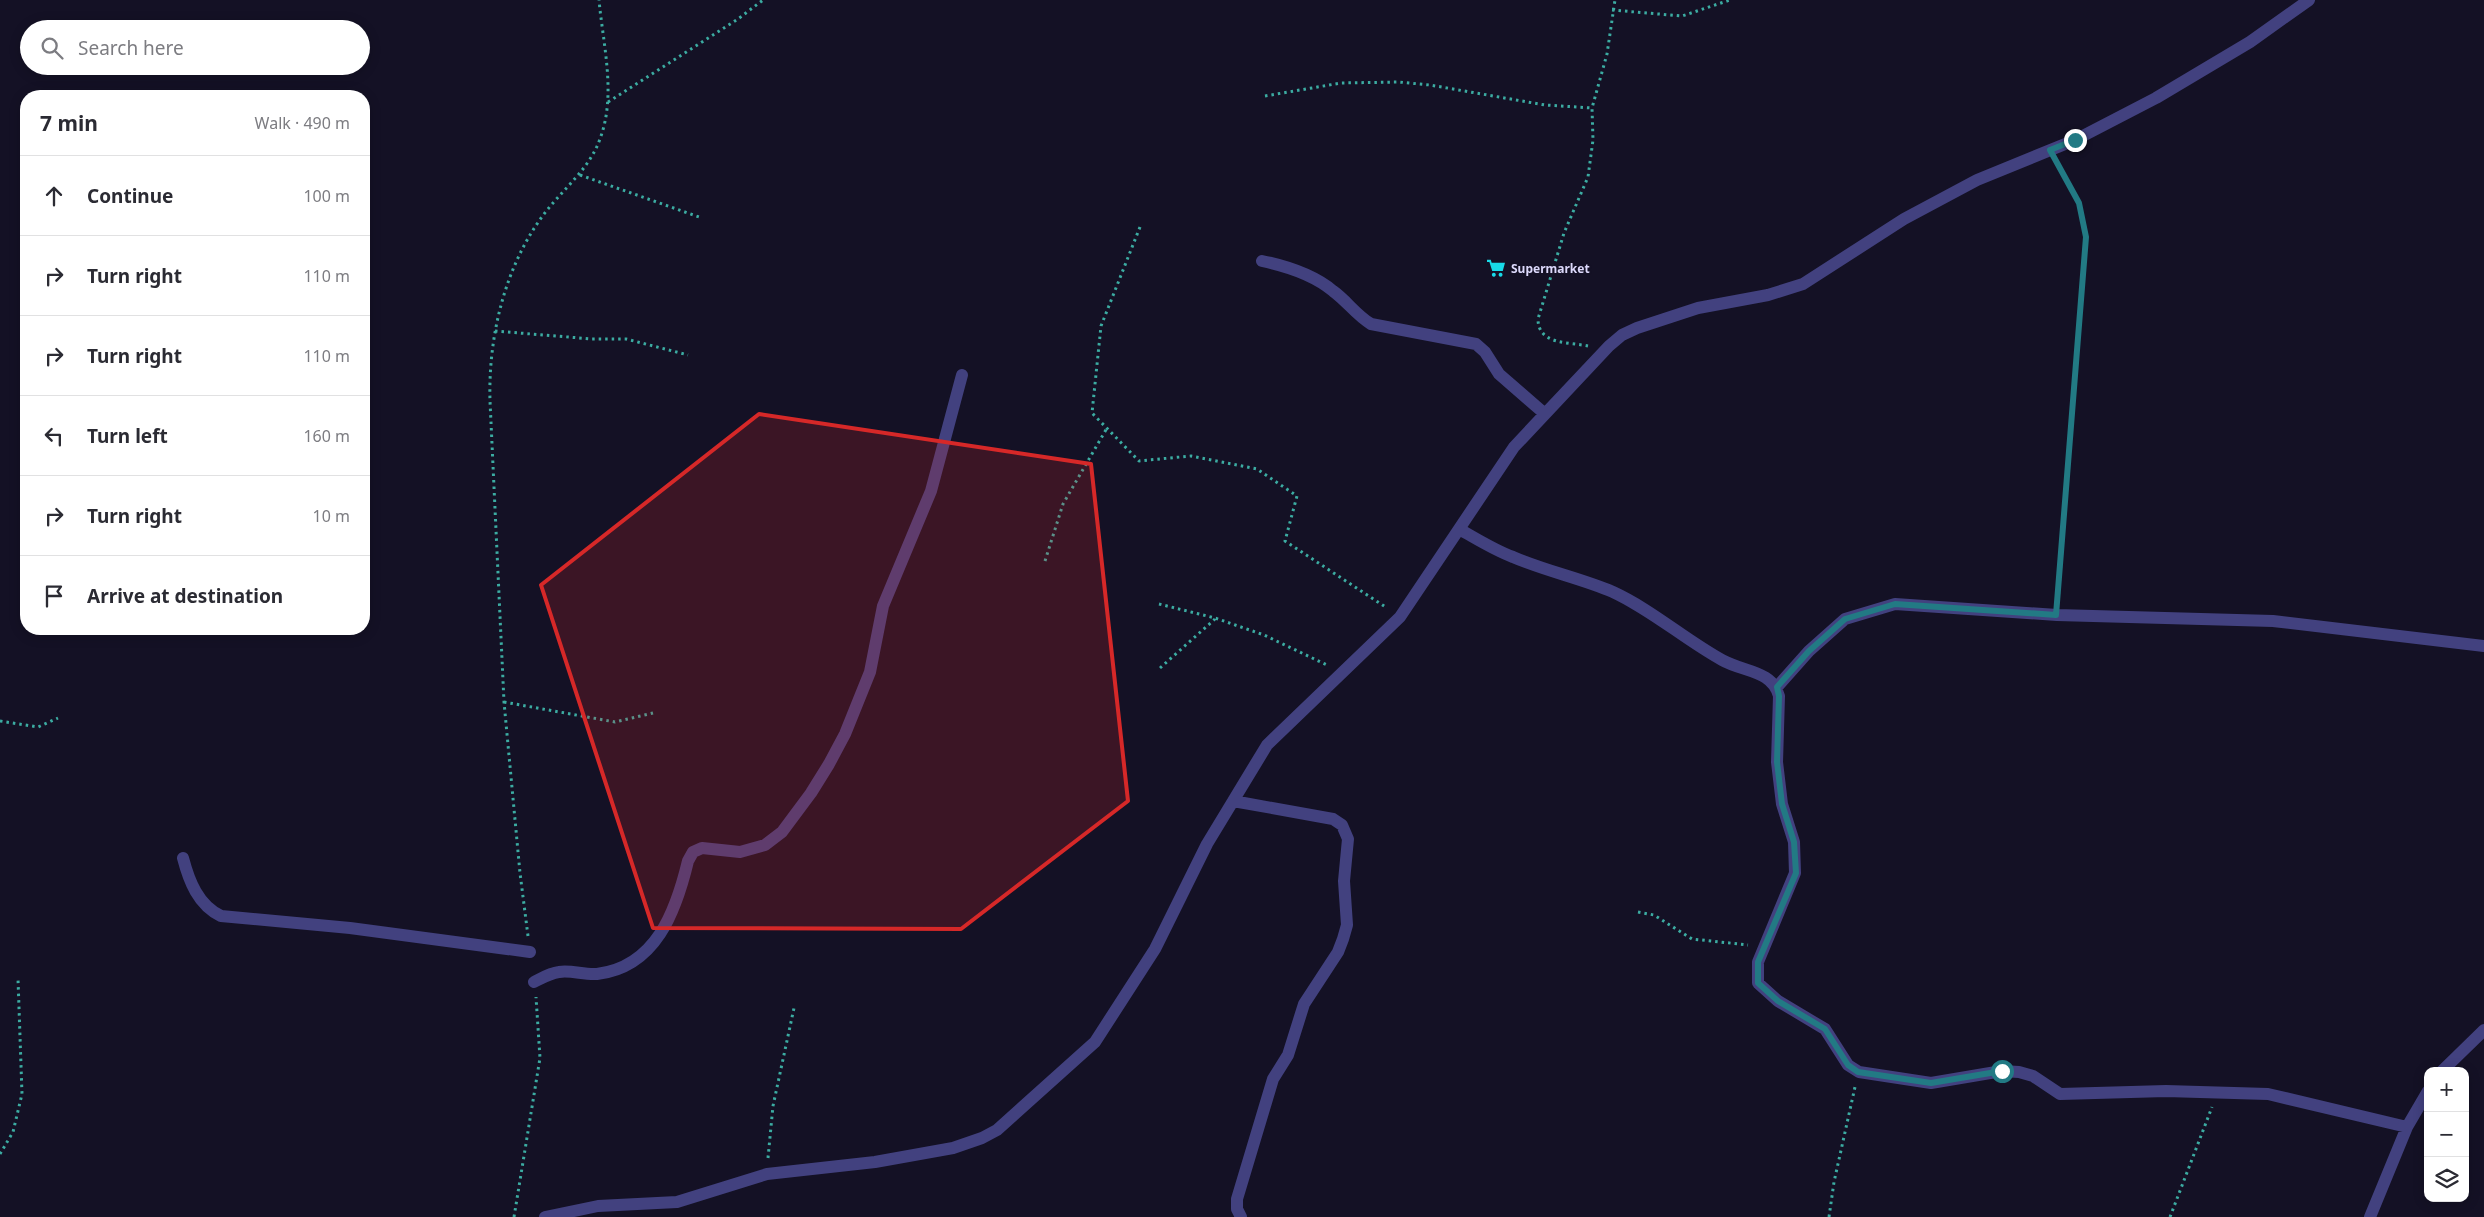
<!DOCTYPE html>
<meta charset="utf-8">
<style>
body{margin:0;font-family:"Noto Sans",sans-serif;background:#f2f2f3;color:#2b2b33}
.controls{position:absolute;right:15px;bottom:15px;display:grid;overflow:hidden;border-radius:10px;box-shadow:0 2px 12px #0003}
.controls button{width:45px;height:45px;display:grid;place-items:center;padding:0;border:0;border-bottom:1px solid #e1e1e2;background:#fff;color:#2b2b33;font:25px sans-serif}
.stop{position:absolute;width:15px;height:15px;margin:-11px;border:4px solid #227a84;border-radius:50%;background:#fff}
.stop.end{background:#227a84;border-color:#fff;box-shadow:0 1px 5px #0008}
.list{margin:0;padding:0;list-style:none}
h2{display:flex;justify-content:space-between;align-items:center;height:65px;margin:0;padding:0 20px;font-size:21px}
h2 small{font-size:16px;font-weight:400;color:#7c7c81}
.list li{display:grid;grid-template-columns:32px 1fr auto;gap:15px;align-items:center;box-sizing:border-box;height:80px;padding:0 20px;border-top:1px solid #e1e1e2}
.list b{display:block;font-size:19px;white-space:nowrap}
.list em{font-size:16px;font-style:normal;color:#7c7c81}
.icon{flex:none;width:28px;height:28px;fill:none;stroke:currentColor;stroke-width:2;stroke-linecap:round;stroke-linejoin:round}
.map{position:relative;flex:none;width:2484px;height:1217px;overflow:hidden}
.search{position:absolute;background:#fff;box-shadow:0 2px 12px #0003;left:20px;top:20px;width:350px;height:55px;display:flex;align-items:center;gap:12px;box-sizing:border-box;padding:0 18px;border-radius:28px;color:#7c7c81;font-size:19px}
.panel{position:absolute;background:#fff;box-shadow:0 2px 12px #0003;left:20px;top:90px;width:350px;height:545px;border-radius:20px}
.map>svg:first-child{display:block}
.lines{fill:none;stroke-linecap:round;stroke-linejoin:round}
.path{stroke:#3caca2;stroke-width:3;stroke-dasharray:2.5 4;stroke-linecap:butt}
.minor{stroke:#42417f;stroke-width:12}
.route{stroke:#227a84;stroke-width:6}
.marked{fill:#d62828;fill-opacity:0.2;stroke:#d62828;stroke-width:4;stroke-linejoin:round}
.labels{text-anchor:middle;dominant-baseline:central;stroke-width:4;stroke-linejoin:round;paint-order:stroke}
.poi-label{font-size:12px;font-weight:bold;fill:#dcd9fb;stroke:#141125;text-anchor:start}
</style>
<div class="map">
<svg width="2484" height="1217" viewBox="0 0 2484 1217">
<rect width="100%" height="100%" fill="#141125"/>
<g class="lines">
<!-- path -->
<path class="path" d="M 1612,10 L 1682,16 L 1730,0
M 1265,96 L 1341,83 L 1399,82 L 1430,85 L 1545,105 L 1592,108
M 608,102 L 738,19 L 763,0
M 2058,164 L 2079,203 L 2086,237 L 2058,601
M 580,175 L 702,218
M 1140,227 L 1101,326 L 1092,413 L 1139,461 L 1191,456 L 1257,469 L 1297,496 L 1285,541 L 1387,608
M 495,331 L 592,339 L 626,339 L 688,355
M 1588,346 C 1569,342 1538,345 1538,319 L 1564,233 L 1588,177 L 1593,140 L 1592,108 L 1607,54 L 1615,0
M 1045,561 L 1063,504 L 1107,428
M 1159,604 L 1215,618 L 1264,635 L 1327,665
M 1160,668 L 1215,619
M 504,702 L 615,722 L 653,713
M 0,721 L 38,727 L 58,718
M 1638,912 L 1654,915 L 1692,939 L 1748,945
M 528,936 L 520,873 L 504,702 L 490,401 C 488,333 507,256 553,203 C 572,181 592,164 601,136 C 616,93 603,44 599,0
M 0,1154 L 13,1132 L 22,1094 L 18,979
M 768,1158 L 773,1106 L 794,1008
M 514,1217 L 540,1058 L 536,997
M 1829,1217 L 1834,1182 L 1855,1087
M 2170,1217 L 2212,1107"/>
<!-- minor -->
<path class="minor" d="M 1262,261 C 1286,266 1314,275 1333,291 C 1347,301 1356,315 1371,324 L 1476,344 L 1485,352 L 1499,374 L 1545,414
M 1459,529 C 1477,539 1494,550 1513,557 C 1545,571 1580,578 1613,592 C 1652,610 1684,639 1722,660 C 1743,672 1772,670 1779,696 L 1777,762 L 1782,804 L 1794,842 L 1795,873 L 1758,962 L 1758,983 L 1778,1001 L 1825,1029 L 1848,1065 L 1859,1072 L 1931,1083 L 2002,1071 L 2019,1072 L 2033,1076 L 2060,1094 L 2166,1091 L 2268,1094 L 2407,1127
M 1777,687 L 1809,651 L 1845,619 L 1895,604 L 2057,615 L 2273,621 L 2484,646
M 1233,801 L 1333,819 L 1342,825 L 1348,839 L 1344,881 L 1347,925 L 1343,939 L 1338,952 L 1304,1004 L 1288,1055 L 1273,1079 L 1237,1199 L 1237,1209 L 1241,1217
M 183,858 C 189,881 198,905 221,916 L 350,928 L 530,952
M 534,982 C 542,978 550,973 559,972 C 571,970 584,975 597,974 C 656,967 676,911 688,861 L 693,852 L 702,848 L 740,852 L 765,845 L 782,832 L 811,793 L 829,764 L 845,734 L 870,672 L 883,606 L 931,491 L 962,375
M 2442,1071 L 2484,1030
M 545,1217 L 598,1206 L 677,1202 L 767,1174 L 875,1162 L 953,1148 L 982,1138 L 997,1130 L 1095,1042 L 1155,949 L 1207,844 L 1267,745 L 1400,617 L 1514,447 L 1609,346 L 1622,335 L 1637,328 L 1698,308 L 1768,295 L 1803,284 L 1904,219 L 1977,180 L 2075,140 L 2156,98 L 2250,42 L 2309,0
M 2370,1217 L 2407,1127 L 2428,1091"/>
</g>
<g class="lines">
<!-- route -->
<path class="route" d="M 2002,1071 L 1931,1083 L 1858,1072 L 1848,1065 L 1825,1029 L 1778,1001 L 1758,983 L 1758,962 L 1796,873 L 1794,842 L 1782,804 L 1777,762 L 1779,696 L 1777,687 L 1809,651 L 1845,619 L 1895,604 L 2056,615 L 2086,237 L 2079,203 L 2050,150 L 2075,140"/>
</g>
<!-- marked area -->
<path class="marked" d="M 759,414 L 1091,464 L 1128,801 L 961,929 L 653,928 L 541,585 Z"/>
<!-- icons -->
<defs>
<g id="supermarket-bare" transform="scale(1.5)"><path d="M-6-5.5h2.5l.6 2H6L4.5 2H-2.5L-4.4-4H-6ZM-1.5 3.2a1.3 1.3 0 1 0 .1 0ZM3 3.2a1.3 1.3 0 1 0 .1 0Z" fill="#18dae8" stroke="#141125" stroke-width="2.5" paint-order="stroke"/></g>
</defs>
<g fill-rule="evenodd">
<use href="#supermarket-bare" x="1496" y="268"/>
</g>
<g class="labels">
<!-- poi labels -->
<g class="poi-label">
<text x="1511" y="268">Supermarket</text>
</g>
</g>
</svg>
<div class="controls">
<button>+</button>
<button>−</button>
<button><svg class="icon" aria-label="layers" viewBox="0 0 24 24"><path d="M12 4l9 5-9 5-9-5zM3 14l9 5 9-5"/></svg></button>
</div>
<div class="stop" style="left:2002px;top:1071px"></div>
<div class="stop end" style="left:2075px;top:140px"></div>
<div class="search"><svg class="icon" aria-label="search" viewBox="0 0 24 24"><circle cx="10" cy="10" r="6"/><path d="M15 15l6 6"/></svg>Search here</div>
<section class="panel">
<h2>7 min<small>Walk · 490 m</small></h2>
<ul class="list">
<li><svg class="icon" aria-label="ahead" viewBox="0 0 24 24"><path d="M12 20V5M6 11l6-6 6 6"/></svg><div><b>Continue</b></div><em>100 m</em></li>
<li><svg class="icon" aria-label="right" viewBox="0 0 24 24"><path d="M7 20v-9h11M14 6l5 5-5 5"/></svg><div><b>Turn right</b></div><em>110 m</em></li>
<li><svg class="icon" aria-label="right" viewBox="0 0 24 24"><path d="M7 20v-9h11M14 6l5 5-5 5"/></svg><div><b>Turn right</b></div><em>110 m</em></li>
<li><svg class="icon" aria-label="left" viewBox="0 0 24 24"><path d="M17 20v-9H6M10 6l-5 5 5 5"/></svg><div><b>Turn left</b></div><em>160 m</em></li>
<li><svg class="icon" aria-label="right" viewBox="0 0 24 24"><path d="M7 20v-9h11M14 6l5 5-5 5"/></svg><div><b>Turn right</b></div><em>10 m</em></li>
<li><svg class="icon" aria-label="arrive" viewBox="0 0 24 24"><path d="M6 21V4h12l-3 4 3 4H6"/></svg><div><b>Arrive at destination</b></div></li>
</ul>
</section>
</div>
